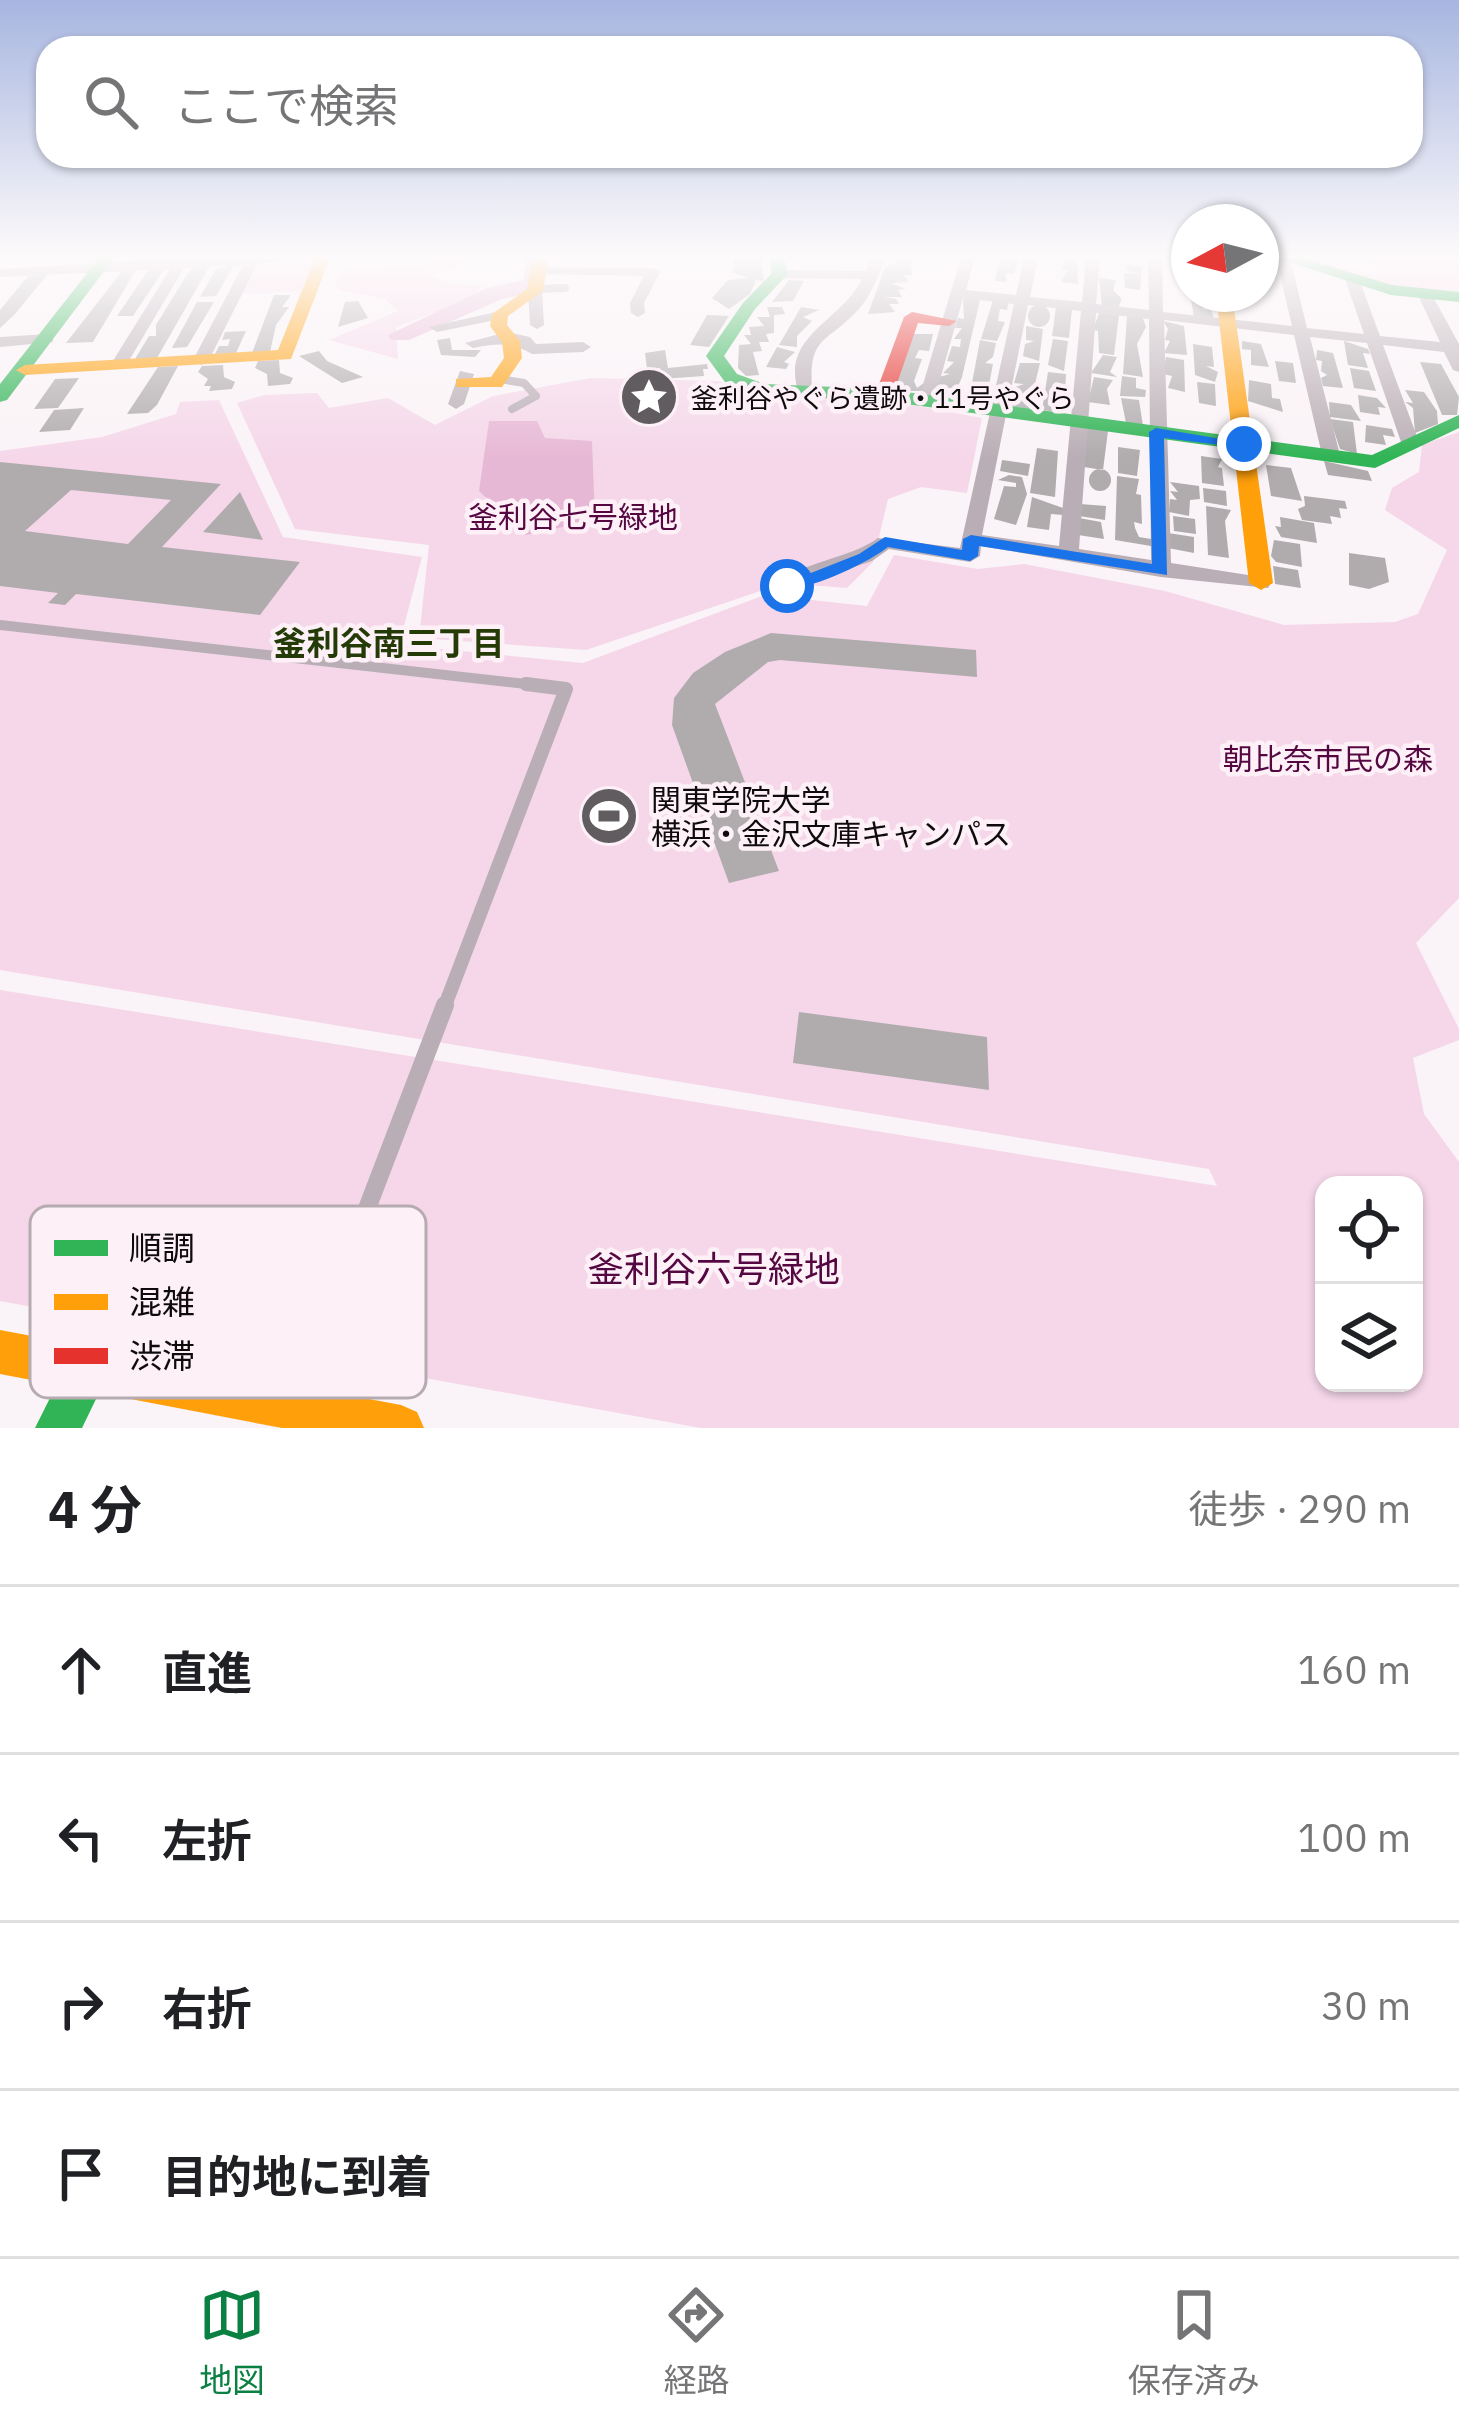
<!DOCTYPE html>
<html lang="ja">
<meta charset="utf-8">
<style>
body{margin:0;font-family:"IBM Plex Sans","Noto Sans JP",sans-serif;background:#f2f2f2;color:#202124}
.controls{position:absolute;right:36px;bottom:36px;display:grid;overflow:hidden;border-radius:24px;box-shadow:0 3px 9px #0004}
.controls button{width:108px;height:108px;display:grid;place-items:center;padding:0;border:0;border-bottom:3px solid #e0e0e0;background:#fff;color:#202124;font:60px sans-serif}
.compass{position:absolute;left:1171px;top:204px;width:108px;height:108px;border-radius:50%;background:#fff;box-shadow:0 3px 9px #0004;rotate:263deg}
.stop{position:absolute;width:36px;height:36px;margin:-27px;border:9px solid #1a73e8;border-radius:50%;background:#fff}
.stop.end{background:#1a73e8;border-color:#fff;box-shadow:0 3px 12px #0008}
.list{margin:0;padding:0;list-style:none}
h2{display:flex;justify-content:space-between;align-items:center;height:156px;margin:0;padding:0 48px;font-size:51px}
h2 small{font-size:39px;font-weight:400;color:#757577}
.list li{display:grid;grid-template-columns:78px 1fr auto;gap:36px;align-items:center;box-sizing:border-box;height:168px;padding:0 48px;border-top:3px solid #e0e0e0}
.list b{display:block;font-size:45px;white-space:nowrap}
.list em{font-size:39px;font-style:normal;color:#757577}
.icon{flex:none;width:66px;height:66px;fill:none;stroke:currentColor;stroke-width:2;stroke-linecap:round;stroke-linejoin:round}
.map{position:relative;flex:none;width:1459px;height:1428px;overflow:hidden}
.search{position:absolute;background:#fff;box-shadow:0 3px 9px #0004;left:36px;right:36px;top:36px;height:132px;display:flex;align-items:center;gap:30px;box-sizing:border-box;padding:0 42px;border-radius:36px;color:#757577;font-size:45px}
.sheet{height:828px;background:#fff}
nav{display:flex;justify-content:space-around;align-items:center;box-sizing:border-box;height:168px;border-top:3px solid #e0e0e0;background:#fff;font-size:33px;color:#757577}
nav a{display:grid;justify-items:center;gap:6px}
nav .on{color:#0b8043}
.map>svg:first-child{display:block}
.green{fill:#f5d7e9;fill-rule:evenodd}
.water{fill:#e7b8d5}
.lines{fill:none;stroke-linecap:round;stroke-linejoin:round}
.river{fill:#e7b8d5;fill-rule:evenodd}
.building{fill:#b0acae;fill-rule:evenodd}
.lane-far3{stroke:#b9aeb5;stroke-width:8}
.lane-far2{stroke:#b9aeb5;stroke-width:10}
.lane-far1{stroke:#b9aeb5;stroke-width:14}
.lane{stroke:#b9aeb5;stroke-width:18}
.street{fill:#b9aeb5;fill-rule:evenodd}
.fast{fill:#30b455;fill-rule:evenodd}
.slow{fill:#ff9f0a;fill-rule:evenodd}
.jam{fill:#e5322d;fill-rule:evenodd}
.route{fill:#1a73e8}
.labels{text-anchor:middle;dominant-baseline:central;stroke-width:9;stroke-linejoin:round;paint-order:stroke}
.far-poi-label{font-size:27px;fill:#0f0b0d;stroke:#fdf0f7;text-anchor:start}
.park-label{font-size:30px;fill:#550741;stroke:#fdf0f7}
.poi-label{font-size:30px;fill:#0f0b0d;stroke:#fdf0f7;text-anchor:start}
.neighbourhood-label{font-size:33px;font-weight:bold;fill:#243b07;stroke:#fdf0f7}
.near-park-label{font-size:36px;fill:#550741;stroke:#fdf0f7}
.key{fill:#fdf0f7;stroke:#b6abb1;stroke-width:3}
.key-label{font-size:33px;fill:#0f0b0d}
</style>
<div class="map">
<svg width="1459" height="1428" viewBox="0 0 1459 1428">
<rect width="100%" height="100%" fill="#faf3f7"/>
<!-- green -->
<path class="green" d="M 436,258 L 480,258 L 432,276 L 459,285 L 483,285 C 467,306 421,315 396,328 L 398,359 L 329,340 L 398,311 L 385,299 L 339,290 L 335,283 L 345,271 L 423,266 Z
M 1303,258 L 1385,277 L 1364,258 L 1459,258 L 1459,295 L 1390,288 Z
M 313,262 L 301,291 L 242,294 L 256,265 Z
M 591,378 L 718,381 L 743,389 L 887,400 L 982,418 L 967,493 L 921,487 L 888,499 L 873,562 L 847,588 L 784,583 L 586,650 L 419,638 L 429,545 L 295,529 L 237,403 L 264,395 L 317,393 L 329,408 L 388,398 L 435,425 L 493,396 Z
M 219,400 L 283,537 L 422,557 L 399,645 L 583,663 L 765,595 L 867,606 L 894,555 L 978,569 L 1024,564 L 1165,591 L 1284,625 L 1395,622 L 1418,614 L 1447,550 L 1385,510 L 1392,488 L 1419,472 L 1422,445 L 1459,432 L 1459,898 L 1416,943 L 1459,1029 L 1459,1040 L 1413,1058 L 1424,1114 L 1459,1162 L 1459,1428 L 701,1428 L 0,1301 L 0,990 L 1217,1186 L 1209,1169 L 0,970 L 0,451 L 102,437 L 176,414 L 180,402 ZM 1324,1185 L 1414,1185 L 1414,1383 L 1324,1383 Z"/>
<!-- water -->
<path class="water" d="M 489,421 L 537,421 L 545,438 L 592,441 L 595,520 L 526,535 L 479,491 Z"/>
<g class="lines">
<!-- river -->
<path class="river" d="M 526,258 L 548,258 L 543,290 L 502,299 L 409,340 L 391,340 L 388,335 L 487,288 L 524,280 Z"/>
</g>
<!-- building -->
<path class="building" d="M 734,258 L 761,258 L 764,281 L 756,280 L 750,294 L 729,309 L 712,298 L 728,280 L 749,278 L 733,273 Z
M 893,258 L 919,262 L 911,263 L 912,275 L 904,275 L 909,282 L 891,283 L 906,289 L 898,290 L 902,297 L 884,297 L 896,299 L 899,304 L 889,304 L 895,312 L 868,314 L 885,267 L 896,264 Z
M 1000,258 L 1018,261 L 1014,274 L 1005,273 L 1007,282 L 995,281 L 998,266 L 1004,267 L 998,264 Z
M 1064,258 L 1077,258 L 1078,284 L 1061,282 L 1068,270 L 1062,270 Z
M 234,265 L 216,296 L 200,297 L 216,269 Z
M 1127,265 L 1142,266 L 1140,290 L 1125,288 L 1124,273 L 1138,274 L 1126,270 Z
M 209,267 L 157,358 L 135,359 L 149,336 L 156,336 L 156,325 L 191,268 Z
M 165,268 L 133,316 L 117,316 L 149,269 Z
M 123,270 L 136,270 L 93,342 L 66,343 Z
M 47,275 L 14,315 L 0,328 L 0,310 L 28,276 Z
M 1099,278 L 1116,280 L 1113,290 L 1122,299 L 1118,308 L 1102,307 Z
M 789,280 L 804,281 L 793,301 L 772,302 Z
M 1190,294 L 1203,294 L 1208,307 L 1202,309 L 1211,310 L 1214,319 L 1194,317 Z
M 274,295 L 291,295 L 282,307 L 289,307 L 276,325 L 270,352 L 252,353 Z
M 969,297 L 980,300 L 962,377 L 957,389 L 936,386 L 939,377 L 950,374 L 943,373 L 954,362 L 947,361 L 952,346 L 960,347 L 961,339 L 954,339 L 962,328 L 955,328 L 958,318 L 964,319 L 963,299 Z
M 993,300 L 1009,302 L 1007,310 L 1000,309 L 998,321 L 1005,322 L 997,341 L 981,339 Z
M 358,301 L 368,318 L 338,327 L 345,302 Z
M 197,302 L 214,302 L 187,347 L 172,348 Z
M1028 316a11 11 0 1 1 22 0a11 11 0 1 1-22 0Z
M 767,307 L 782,307 L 785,314 L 774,315 L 774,333 L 766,334 L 769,342 L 759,342 L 762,351 L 753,352 L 759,375 L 746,376 L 738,368 L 739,345 L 751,344 L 744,335 L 751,335 L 749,327 L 764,326 L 757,317 L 770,317 Z
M 801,307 L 819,310 L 803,317 L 812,321 L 797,336 L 797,347 L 779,345 Z
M 1056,307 L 1072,309 L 1069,338 L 1052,336 Z
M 1099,313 L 1119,315 L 1114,355 L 1099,353 L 1098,331 L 1093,330 Z
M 707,315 L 729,316 L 709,347 L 690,345 Z
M 1127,316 L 1143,318 L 1146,327 L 1137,344 L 1143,377 L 1123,374 Z
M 1163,321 L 1184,326 L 1187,355 L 1164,353 L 1170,341 L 1165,340 L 1168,329 Z
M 1026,326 L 1043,329 L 1039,361 L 1023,356 L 1025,344 L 1034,341 L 1026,340 Z
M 246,331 L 236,353 L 215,354 L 219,346 L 228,346 L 230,339 L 222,340 L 225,332 Z
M 913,334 L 933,334 L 929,351 L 919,350 L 915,358 L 922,359 L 914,381 L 917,388 L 924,383 L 923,391 L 890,391 Z
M 450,338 L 452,350 L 481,350 L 475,357 L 441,355 L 437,340 Z
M 1053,339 L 1068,341 L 1064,371 L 1048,365 Z
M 980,340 L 996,343 L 993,357 L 985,363 L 993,364 L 989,385 L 972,383 Z
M 1242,341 L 1261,344 L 1269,367 L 1251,365 L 1251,350 L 1242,349 Z
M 1344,341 L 1368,349 L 1370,354 L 1363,353 L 1368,368 L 1348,365 Z
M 1193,344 L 1212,347 L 1214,367 L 1206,366 L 1218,372 L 1215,382 L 1195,375 Z
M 777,347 L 795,352 L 784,362 L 789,364 L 786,369 L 766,367 Z
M 665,350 L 668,368 L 707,364 L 708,369 L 703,369 L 704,376 L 661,379 L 660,368 L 647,369 L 645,353 Z
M 1317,350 L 1333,353 L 1343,388 L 1323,386 L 1321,378 L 1327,375 L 1321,371 L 1322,361 L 1316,360 Z
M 319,351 L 327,361 L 363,377 L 342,383 L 299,356 Z
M 1103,355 L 1117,357 L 1110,372 L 1117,377 L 1091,373 Z
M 1166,357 L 1184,360 L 1185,392 L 1168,388 L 1172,376 L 1163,374 Z
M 279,360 L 280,373 L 293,378 L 290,384 L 268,386 L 267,374 L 255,368 L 258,361 Z
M 1275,361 L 1293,363 L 1296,383 L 1279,381 Z
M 1420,362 L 1441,364 L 1459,397 L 1457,415 L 1442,415 Z
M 1020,363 L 1040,363 L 1029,409 L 1011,406 L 1015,387 L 1024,384 L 1014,383 Z
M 223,365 L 224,377 L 235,382 L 232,389 L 209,391 L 211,386 L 204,386 L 208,379 L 198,372 L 202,366 Z
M 178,366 L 157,405 L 148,413 L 127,414 L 158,367 Z
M 1350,368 L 1369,371 L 1376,391 L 1354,388 Z
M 1048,372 L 1066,374 L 1065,392 L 1072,399 L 1064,397 L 1062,413 L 1042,410 Z
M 1122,376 L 1136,378 L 1136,388 L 1146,390 L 1145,397 L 1120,396 Z
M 1094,377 L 1113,380 L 1107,389 L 1110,405 L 1088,402 Z
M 79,378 L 58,408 L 34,409 L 55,379 Z
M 1249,380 L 1271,384 L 1272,398 L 1280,399 L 1283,412 L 1248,401 Z
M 1197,382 L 1215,384 L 1216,406 L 1199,403 Z
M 1405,390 L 1424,392 L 1437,411 L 1438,424 L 1415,433 L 1413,408 L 1405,402 L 1413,403 Z
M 1358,395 L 1377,398 L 1386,408 L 1378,407 L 1380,415 L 1360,412 Z
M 1121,398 L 1139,400 L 1143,426 L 1126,423 Z
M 1329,402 L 1351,405 L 1361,421 L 1330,417 Z
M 84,408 L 70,430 L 39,432 L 54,410 Z
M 1330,419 L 1353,422 L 1357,454 L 1340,449 Z
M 1366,425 L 1392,429 L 1395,437 L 1383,435 L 1386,445 L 1365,442 Z
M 1087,428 L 1108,431 L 1103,470 L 1084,467 Z
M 1118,447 L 1140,450 L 1137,476 L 1118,473 Z
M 1037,448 L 1058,451 L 1055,497 L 1030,493 Z
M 1201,456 L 1222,459 L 1218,467 L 1222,468 L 1224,486 L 1202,483 Z
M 1002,460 L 1030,464 L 1028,476 L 1000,471 Z
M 1324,461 L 1368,471 L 1372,481 L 1328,475 Z
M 0,462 L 221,484 L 162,547 L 300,562 L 260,615 L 76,594 L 65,605 L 48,603 L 58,593 L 0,586 ZM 71,490 L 171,500 L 128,544 L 25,531 Z
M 1266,465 L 1291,468 L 1302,501 L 1271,496 Z
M1089 480a11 11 0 1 1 22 0a11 11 0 1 1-22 0Z
M 1009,475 L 1022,477 L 1027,494 L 1016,525 L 994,519 L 1004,486 L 1016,487 L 1016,483 L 998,480 Z
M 1117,476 L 1139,479 L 1136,494 L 1141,495 L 1142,524 L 1134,522 L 1135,528 L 1139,537 L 1151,539 L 1151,546 L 1115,540 Z
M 1170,482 L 1199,486 L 1200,499 L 1190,500 L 1189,516 L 1169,512 L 1170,499 L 1177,500 L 1170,491 L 1178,492 Z
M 1203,488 L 1226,491 L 1227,506 L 1204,502 Z
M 240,492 L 263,540 L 203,532 Z
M 1304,496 L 1345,501 L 1347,509 L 1339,508 L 1341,518 L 1330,516 L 1332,524 L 1302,520 L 1298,509 L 1305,506 Z
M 1032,497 L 1063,508 L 1063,515 L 1051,514 L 1049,530 L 1027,527 Z
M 1080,504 L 1106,506 L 1105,520 L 1079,516 Z
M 1206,506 L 1231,510 L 1225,521 L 1229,558 L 1208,555 Z
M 1173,516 L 1195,519 L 1196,534 L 1174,531 Z
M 1280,517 L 1314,523 L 1317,543 L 1281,537 L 1275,526 L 1281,527 Z
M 1079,518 L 1101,522 L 1104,539 L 1078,535 Z
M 1168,533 L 1194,537 L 1194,553 L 1168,548 Z
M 1274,540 L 1300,544 L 1302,567 L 1276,562 L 1271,556 Z
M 1349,553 L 1385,558 L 1389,582 L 1369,589 L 1349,585 Z
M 1273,566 L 1298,570 L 1301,588 L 1275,584 Z
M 771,633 L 976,650 L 977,677 L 780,660 L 768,662 L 715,704 L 779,871 L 729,883 L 672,725 L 674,698 L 693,673 L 725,652 Z
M 799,1012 L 987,1037 L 989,1090 L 793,1063 Z"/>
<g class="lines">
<!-- lane-far3 -->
<path class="lane-far3" d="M 536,289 L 565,288
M 500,379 L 524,383 L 536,396 L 512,409"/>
<!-- lane-far2 -->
<path class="lane-far2" d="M 0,625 L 553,687"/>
<!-- lane-far1 -->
<path class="lane-far1" d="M 444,1008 L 566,689 L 526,684"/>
<!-- lane -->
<path class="lane" d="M 296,1394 L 445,1005"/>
<!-- street -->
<path class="street" d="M 176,258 L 310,258 L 257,264 L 209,360 L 201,365 L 193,360 L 243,265 L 184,268 L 127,364 L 119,369 L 111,364 L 170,269 L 0,277 L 0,269 Z
M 872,258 L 886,258 C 878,276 871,296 858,310 C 828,343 808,335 812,388 L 798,391 C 781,335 841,322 862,279 L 780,278 L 773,274 L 780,270 L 866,271 Z
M 961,258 L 975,258 L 966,290 L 1016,295 L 1024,258 L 1038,258 L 1030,297 L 1082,302 L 1086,258 L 1100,258 L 1096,304 L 1149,310 L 1148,258 L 1162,258 L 1163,312 L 1292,326 L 1276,258 L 1290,258 L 1307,328 L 1364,334 L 1345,279 L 1352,275 L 1359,279 L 1380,336 L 1440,342 L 1417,293 L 1424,289 L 1431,293 L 1459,344 L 1459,372 L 1453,370 L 1444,352 L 1383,345 L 1419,442 L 1410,447 L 1401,442 L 1367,343 L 1310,337 L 1340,455 L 1331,460 L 1322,455 L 1294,335 L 1164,320 L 1171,563 L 1261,577 L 1271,583 L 1268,588 L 1161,577 L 981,546 L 980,556 L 970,562 L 889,549 L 872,561 L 803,584 L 798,588 L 796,610 L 780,610 L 776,586 C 799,561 848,560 878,538 L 960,548 L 1014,304 L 963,298 L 934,401 L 920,405 L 918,401 ZM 1028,305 L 1081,311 L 1059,546 L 982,535 ZM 1096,313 L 1149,319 L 1151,560 L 1079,549 Z
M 543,267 L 653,268 L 660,272 L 644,303 L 645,313 L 638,317 L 631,313 L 630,303 L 644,276 L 538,274 L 538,268 Z
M 535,287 L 542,291 L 544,325 L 537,329 L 530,325 L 528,291 Z
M 500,311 L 507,315 L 505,318 L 437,332 L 429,327 Z
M 507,332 L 530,337 L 536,344 L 583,342 L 591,347 L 583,352 L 532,354 C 512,342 498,343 473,348 L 465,343 Z
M 48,334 L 53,336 L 53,342 L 0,347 L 0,337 Z
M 460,371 L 474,374 L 464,404 L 456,409 L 448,404 Z"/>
<!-- fast -->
<path class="fast" d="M 99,258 L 114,258 L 7,400 L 0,402 L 0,384 Z
M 769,258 L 784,258 L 788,274 L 755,309 L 724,356 L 737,374 L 765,384 L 884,389 L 1372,455 L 1459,415 L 1459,428 L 1375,468 L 884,401 L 763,395 L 725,382 L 706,356 L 743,303 L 772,273 Z
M 1277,258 L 1302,258 L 1392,285 L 1459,292 L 1459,302 L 1391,295 Z
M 89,1346 L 105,1352 L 111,1368 L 82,1428 L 35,1428 L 73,1352 Z"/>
<!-- slow -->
<path class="slow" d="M 315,258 L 330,258 L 291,359 L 25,375 L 16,370 L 25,365 L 278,350 Z
M 533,258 L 548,258 L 543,291 L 508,316 L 507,325 L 520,341 L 522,358 L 502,387 L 456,387 L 456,379 L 491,377 L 504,358 L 502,342 L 490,326 L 492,314 L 527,289 Z
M 1216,294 L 1232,294 L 1273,583 L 1261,590 L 1249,583 Z
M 0,1330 L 401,1405 L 417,1412 L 424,1428 L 282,1428 L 0,1374 Z"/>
<!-- jam -->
<path class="jam" d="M 912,312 L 957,321 L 949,326 L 918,323 L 893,395 L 877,399 L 875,395 L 904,317 Z"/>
</g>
<!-- sky -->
<linearGradient id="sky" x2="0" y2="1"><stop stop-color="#a7b6e0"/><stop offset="0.56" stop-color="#fdfafb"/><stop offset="1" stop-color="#fdfafb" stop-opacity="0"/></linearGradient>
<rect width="1459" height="458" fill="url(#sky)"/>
<!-- route -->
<path class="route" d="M 1156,428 L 1251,444 L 1244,448 L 1164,438 L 1167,575 L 979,546 L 978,556 L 970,561 L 888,547 C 870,562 796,598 778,586 L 859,554 L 885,537 L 962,550 L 963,539 L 971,535 L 1152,564 L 1149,432 Z"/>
<!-- icons -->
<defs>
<g id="sight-disc" transform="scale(3)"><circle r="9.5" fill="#615c5f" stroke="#fdf0f7"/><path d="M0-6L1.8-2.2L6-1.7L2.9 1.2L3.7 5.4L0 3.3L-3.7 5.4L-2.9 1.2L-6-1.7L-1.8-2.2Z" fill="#fff"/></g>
<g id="stadium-disc" transform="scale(3)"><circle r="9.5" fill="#615c5f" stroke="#fdf0f7"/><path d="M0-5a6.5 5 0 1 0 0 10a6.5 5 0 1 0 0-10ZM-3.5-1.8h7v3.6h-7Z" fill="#fff"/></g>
</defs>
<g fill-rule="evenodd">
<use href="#sight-disc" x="649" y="397"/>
<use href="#stadium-disc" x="609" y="816"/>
</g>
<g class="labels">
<!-- far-poi labels -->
<g class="far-poi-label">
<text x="691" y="397">釜利谷やぐら遺跡・11号やぐら</text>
</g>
<!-- park labels -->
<g class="park-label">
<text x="573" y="516">釜利谷七号緑地</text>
<text x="1328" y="758">朝比奈市民の森</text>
</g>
<!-- poi labels -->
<g class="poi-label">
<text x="651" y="799">関東学院大学<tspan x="651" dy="34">横浜・金沢文庫キャンパス</tspan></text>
</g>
<!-- neighbourhood labels -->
<g class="neighbourhood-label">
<text x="389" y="642">釜利谷南三丁目</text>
</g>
<!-- near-park labels -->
<g class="near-park-label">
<text x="714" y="1268">釜利谷六号緑地</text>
</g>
</g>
<!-- legend -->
<rect x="30" y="1206" width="396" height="192" rx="18" class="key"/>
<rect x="54" y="1240" width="54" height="16" fill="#30b455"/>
<rect x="54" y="1294" width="54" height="16" fill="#ff9f0a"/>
<rect x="54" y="1348" width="54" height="16" fill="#e5322d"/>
<g class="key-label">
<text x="129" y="1260">順調</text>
<text x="129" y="1314">混雑</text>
<text x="129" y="1368">渋滞</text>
</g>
</svg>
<div class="controls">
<button><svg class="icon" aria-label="locate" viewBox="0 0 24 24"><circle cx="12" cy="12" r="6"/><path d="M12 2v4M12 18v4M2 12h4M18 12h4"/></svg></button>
<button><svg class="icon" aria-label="layers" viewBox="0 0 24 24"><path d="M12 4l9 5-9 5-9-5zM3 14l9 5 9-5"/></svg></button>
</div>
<svg class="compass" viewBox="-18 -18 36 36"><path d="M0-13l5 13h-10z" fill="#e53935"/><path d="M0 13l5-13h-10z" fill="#757577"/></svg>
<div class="stop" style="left:787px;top:586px"></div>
<div class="stop end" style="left:1244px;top:444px"></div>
<div class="search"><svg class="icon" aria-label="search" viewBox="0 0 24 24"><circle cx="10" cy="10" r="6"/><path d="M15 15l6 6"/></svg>ここで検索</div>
</div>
<section class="sheet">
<h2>4 分<small>徒歩 · 290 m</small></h2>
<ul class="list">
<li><svg class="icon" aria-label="ahead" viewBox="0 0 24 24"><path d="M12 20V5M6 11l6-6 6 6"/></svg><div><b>直進</b></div><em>160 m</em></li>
<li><svg class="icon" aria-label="left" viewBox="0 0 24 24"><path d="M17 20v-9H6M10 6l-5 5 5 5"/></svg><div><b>左折</b></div><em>100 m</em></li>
<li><svg class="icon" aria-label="right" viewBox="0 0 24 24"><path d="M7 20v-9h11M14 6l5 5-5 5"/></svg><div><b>右折</b></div><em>30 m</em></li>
<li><svg class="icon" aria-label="arrive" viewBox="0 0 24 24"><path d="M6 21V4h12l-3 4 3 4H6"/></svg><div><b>目的地に到着</b></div></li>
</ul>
</section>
<nav>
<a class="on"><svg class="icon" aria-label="map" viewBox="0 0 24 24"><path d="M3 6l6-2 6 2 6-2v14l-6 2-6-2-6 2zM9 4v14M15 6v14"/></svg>地図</a>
<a><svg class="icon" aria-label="directions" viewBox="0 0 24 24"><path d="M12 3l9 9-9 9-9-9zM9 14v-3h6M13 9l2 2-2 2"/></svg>経路</a>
<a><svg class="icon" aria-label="saved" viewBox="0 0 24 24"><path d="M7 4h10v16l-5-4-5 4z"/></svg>保存済み</a>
</nav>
